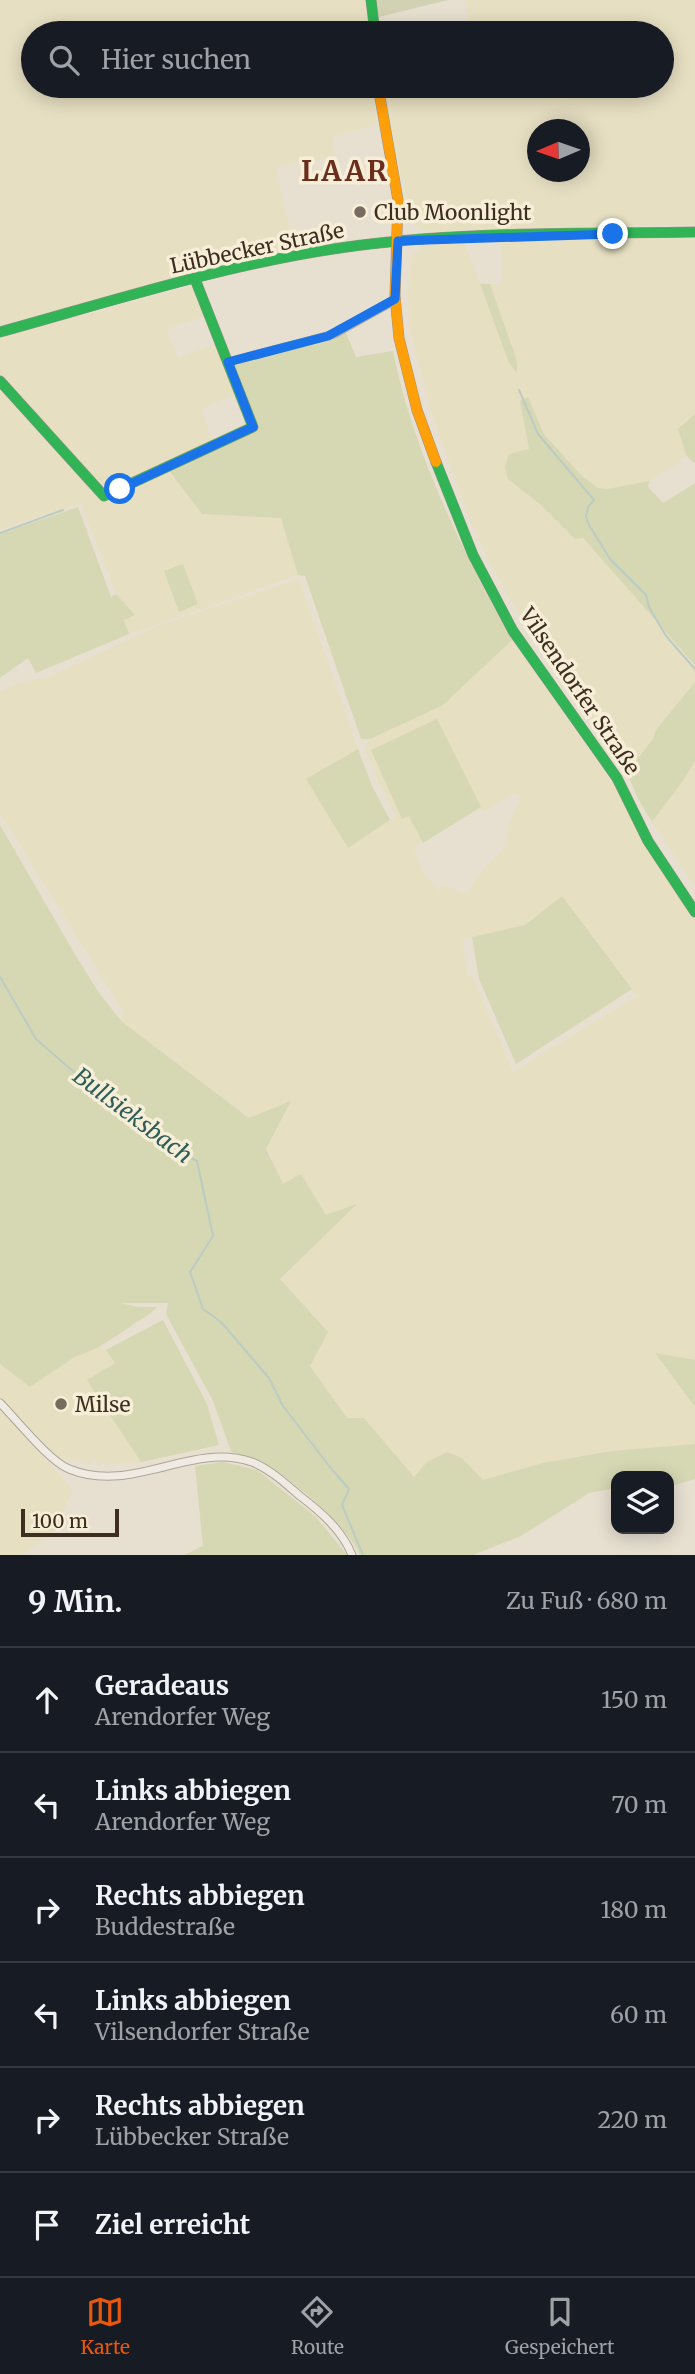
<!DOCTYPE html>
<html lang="de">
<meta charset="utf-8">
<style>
body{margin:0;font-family:Merriweather,serif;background:#242831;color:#f1f3f6}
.controls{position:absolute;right:21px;bottom:21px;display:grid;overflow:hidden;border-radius:14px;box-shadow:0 4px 18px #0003}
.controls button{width:63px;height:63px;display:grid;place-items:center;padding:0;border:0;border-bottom:2px solid #363941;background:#171b24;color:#f1f3f6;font:35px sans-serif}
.compass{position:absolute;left:527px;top:119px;width:63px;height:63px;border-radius:50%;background:#171b24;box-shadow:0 4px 18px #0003;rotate:268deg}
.scale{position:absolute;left:21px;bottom:18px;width:98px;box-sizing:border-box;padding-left:7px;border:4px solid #3d2e20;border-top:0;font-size:19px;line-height:24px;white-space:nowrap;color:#3d2e20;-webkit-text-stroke:5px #f7eed8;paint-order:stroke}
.stop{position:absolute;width:21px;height:21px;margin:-16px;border:5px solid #1a73e8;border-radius:50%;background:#fff}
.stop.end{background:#1a73e8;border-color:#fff;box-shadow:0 2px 7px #0008}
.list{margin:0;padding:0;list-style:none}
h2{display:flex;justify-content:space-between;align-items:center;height:91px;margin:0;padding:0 28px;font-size:30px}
h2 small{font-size:23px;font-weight:400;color:#9ea1a6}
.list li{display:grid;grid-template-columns:46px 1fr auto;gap:21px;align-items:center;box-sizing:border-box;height:105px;padding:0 28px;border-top:2px solid #363941}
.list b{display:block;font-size:26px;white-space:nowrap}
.list p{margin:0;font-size:23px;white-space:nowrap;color:#9ea1a6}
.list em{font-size:23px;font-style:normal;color:#9ea1a6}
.icon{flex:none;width:38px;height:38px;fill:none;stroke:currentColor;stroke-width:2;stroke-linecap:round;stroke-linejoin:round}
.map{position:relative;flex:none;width:695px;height:1555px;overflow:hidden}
.search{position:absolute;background:#171b24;box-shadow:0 4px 18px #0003;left:21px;right:21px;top:21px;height:77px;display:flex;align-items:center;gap:18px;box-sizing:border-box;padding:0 24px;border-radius:38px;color:#9ea1a6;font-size:26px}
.sheet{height:721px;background:#171b24}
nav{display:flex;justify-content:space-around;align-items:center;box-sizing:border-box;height:98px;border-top:2px solid #363941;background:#171b24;font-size:19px;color:#9ea1a6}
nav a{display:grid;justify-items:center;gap:4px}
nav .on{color:#ea580c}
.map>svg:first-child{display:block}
.farmland{fill:#e6dfc2;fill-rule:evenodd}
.green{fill:#d6d7b3}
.cemetery{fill:#d1d1b3}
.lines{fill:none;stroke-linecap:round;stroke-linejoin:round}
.stream{stroke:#bcccc2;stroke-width:2}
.street-casing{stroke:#ada599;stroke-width:9}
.fast-casing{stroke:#9c958a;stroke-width:11}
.slow-casing{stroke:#9c958a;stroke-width:11}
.street{stroke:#efebe3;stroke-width:7}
.fast{stroke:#30b455;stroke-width:10}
.slow{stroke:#ff9f0a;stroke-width:10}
.route{stroke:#1a73e8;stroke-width:9}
.poi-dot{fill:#786c5e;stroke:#f7eed8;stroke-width:2.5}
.labels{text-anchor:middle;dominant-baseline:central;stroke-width:7;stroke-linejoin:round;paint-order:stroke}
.poi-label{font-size:21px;fill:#3d2e20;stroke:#f7eed8;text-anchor:start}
.street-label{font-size:21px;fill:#3d2e20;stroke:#f7eed8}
.water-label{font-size:23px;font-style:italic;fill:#2f5d5a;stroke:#f7eed8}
.district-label{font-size:28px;font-weight:bold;letter-spacing:2px;fill:#6b2e1e;stroke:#f7eed8}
</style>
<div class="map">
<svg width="695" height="1555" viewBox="0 0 695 1555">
<rect width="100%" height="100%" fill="#e7e0d1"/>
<!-- farmland -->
<path class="farmland" d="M 0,0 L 366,0 L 370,33 L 33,33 L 33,86 L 373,86 L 377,124 L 332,137 L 335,156 L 276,168 L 294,249 L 0,325 Z
M 465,0 L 695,0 L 695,225 L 424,231 L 413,223 L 387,121 L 383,86 L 662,86 L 662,33 L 471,33 ZM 538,130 L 580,130 L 580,172 L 538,172 Z
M 614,238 L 695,238 L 695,414 L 678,429 L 686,455 L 677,464 L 649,481 L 608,489 L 598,488 L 582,476 L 544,433 L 528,397 L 520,401 L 529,449 L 508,479 L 541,505 L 575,539 L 583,538 L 695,665 L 695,682 L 656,730 L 653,739 L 627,772 L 626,765 L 579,705 L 533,640 L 489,561 L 471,523 L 433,417 L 409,325 L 408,294 L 412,256 L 420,250 L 421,245 L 465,244 L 509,363 L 516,372 L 517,361 L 490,284 L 501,284 L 501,242 Z
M 193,286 L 206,316 L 167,329 L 178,358 L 218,343 L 238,393 L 201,409 L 213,443 L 202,514 L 281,518 L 298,575 L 129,634 L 124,619 L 135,615 L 116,594 L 112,584 L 81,503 L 0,530 L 0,338 Z
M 299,579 L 358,749 L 306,779 L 348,848 L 396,816 L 379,784 L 365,748 L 370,739 L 443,705 L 512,640 L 621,795 L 643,843 L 695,919 L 695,1360 L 655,1354 L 695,1407 L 695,1444 L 612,1451 L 543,1463 L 483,1480 L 462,1458 L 427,1462 L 414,1477 L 364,1418 L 347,1418 L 310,1366 L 328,1332 L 280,1279 L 355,1205 L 326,1215 L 301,1174 L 283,1185 L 267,1149 L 291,1102 L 250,1118 L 121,1021 L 123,1011 L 0,813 L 0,691 L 18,683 L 51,676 L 156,627 ZM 515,793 L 521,798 L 509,823 L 505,846 L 476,878 L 467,894 L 442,885 L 439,891 L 424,874 L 414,848 L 480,807 L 484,812 ZM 562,897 L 637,996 L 513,1072 L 473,977 L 468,977 L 462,939 L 525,925 Z
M 695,761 L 695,887 L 652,822 L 684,779 Z
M 99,1347 L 106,1350 L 115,1362 L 88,1380 L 141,1462 L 97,1465 L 97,1460 L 92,1460 L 91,1464 L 57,1457 L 0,1397 L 0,1364 L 30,1387 L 73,1358 Z
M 0,1407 L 73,1490 L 54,1531 L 23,1555 L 0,1555 Z"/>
<!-- green -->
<path class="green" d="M 480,284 L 490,284 L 517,361 L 517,373 L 509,363 Z
M 345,331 L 356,357 L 393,351 C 413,452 462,550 512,640 L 443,705 L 370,739 L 361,739 L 305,576 L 298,575 L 281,518 L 202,514 L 165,465 L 250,426 L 227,366 L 330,339 Z
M 528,397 L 544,434 L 582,476 L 598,488 L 608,489 L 649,481 L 648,487 L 663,503 L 695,483 L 695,665 L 583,538 L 575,539 L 541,505 L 508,479 L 505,467 L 509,454 L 529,449 L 520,401 Z
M 695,414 L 695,464 L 686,455 L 678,429 Z
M 78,507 L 111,597 L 116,594 L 135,615 L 124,620 L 129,634 L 36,673 L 28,658 L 0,678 L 0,534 Z
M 183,564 L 198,604 L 179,612 L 164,571 Z
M 695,682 L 695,761 L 684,779 L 652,822 L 638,799 L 627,772 L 653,739 L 656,730 Z
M 437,719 L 481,807 L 423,843 L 409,816 L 402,819 L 371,750 Z
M 358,749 L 372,786 L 390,820 L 348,848 L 306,779 Z
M 0,825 L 73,951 L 97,990 L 121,1021 L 249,1118 L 291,1101 L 266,1149 L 283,1184 L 301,1174 L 326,1215 L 357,1204 L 280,1279 L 328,1332 L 310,1366 L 347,1418 L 364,1418 L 414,1477 L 427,1462 L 447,1452 L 462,1458 L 483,1480 L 543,1463 L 612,1451 L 695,1444 L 695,1479 L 669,1487 L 669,1476 L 616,1476 L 616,1488 L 589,1493 L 521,1536 L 473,1555 L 360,1555 C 347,1525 291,1478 262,1462 C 252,1457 241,1457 231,1451 L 213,1401 L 166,1314 L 168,1303 L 120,1303 L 138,1307 L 157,1307 L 148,1315 L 99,1347 L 73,1358 L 30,1387 L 0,1364 Z
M 562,896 L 632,989 L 516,1064 L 479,979 L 472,937 L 525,925 Z
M 163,1320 L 207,1404 L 219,1445 L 141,1462 L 87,1380 L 115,1363 L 106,1350 Z
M 655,1353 L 695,1360 L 695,1407 Z
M 223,1462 L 257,1470 L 315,1516 L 347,1555 L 184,1555 L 203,1546 L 195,1466 Z"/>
<!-- cemetery -->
<path class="cemetery" d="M 375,0 L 448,0 L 379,17 Z"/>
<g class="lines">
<!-- stream -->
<path class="stream" d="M 519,390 L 538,434 L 594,500 L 588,507 L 586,517 L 589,525 L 610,559 L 646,595 L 649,607 L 666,636 L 695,669
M 0,533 L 63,510
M 0,977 L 36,1039 L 113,1106 L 172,1148 L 197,1161 L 213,1236 L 190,1272 L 203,1309 L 221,1322 L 269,1378 L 283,1406 L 333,1471
M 334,1472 L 349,1489 L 342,1505 L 363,1555"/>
<!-- street casing -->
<g class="street-casing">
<path id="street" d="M 228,362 L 334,334 L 395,300
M 0,1403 C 17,1420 48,1460 69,1469 C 133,1495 191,1441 252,1462 C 270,1469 286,1484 300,1496 C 321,1512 342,1530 352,1555"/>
</g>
<!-- fast casing -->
<g class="fast-casing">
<path id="fast" d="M 371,0 L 375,33
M 0,332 C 112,301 224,265 340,248 C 457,231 577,234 695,232
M 0,381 L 104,496 L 253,427 L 195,279
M 436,462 L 473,555 L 513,631 L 617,778 L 648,841 L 695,912"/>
</g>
<!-- slow casing -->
<g class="slow-casing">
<path id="slow" d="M 378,86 L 398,200 L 395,296 L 399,338 L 417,410 L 436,462"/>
</g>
<!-- street -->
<use href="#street" class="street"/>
<!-- fast -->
<use href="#fast" class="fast"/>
<!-- slow -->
<use href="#slow" class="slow"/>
</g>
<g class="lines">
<!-- route -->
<path class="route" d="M 120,489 L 253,427 L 228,362 L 328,336 L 395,299 L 398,241 L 613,234"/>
</g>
<!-- markers -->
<g class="poi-dot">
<circle cx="360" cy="212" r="7"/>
<circle cx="61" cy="1404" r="7"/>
</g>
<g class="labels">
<!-- poi labels -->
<g class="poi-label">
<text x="374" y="212">Club Moonlight</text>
<text x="75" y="1404">Milse</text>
</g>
<!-- street labels -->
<g class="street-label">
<text transform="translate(257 248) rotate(-12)">Lübbecker Straße</text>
<text transform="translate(580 691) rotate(56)">Vilsendorfer Straße</text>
</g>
<!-- water labels -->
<g class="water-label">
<text transform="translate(133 1115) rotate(37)">Bullsieksbach</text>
</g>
<!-- district labels -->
<g class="district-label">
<text x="345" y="171">LAAR</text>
</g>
</g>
</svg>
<div class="controls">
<button><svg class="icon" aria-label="layers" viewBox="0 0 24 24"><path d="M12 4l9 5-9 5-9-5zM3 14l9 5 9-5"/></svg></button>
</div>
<svg class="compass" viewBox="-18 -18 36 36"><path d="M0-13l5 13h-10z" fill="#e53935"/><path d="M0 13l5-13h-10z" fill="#9ea1a6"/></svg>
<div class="scale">100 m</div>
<div class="stop" style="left:120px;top:489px"></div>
<div class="stop end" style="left:613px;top:234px"></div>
<div class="search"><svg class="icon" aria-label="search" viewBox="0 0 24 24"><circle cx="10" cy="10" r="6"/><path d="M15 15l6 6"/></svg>Hier suchen</div>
</div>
<section class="sheet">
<h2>9 Min.<small>Zu Fuß · 680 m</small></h2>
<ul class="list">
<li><svg class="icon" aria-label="ahead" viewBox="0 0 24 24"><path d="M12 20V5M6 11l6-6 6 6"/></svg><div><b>Geradeaus</b><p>Arendorfer Weg</p></div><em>150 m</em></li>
<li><svg class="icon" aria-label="left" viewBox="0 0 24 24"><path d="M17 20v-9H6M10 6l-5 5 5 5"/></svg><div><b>Links abbiegen</b><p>Arendorfer Weg</p></div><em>70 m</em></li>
<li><svg class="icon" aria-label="right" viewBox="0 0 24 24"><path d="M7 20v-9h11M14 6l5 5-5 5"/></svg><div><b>Rechts abbiegen</b><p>Buddestraße</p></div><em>180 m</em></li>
<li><svg class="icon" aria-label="left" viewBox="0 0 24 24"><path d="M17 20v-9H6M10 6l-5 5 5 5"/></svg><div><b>Links abbiegen</b><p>Vilsendorfer Straße</p></div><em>60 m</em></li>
<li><svg class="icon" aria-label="right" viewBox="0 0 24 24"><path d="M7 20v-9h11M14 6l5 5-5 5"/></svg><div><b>Rechts abbiegen</b><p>Lübbecker Straße</p></div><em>220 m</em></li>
<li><svg class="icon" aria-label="arrive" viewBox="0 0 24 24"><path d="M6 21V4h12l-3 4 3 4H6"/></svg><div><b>Ziel erreicht</b></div></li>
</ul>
</section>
<nav>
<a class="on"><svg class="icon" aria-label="map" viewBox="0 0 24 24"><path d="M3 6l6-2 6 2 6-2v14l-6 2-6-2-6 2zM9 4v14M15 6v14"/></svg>Karte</a>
<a><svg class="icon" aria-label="directions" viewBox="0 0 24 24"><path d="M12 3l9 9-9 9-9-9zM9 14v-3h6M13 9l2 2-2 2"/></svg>Route</a>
<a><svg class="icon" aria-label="saved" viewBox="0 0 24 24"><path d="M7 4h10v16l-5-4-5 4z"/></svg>Gespeichert</a>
</nav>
